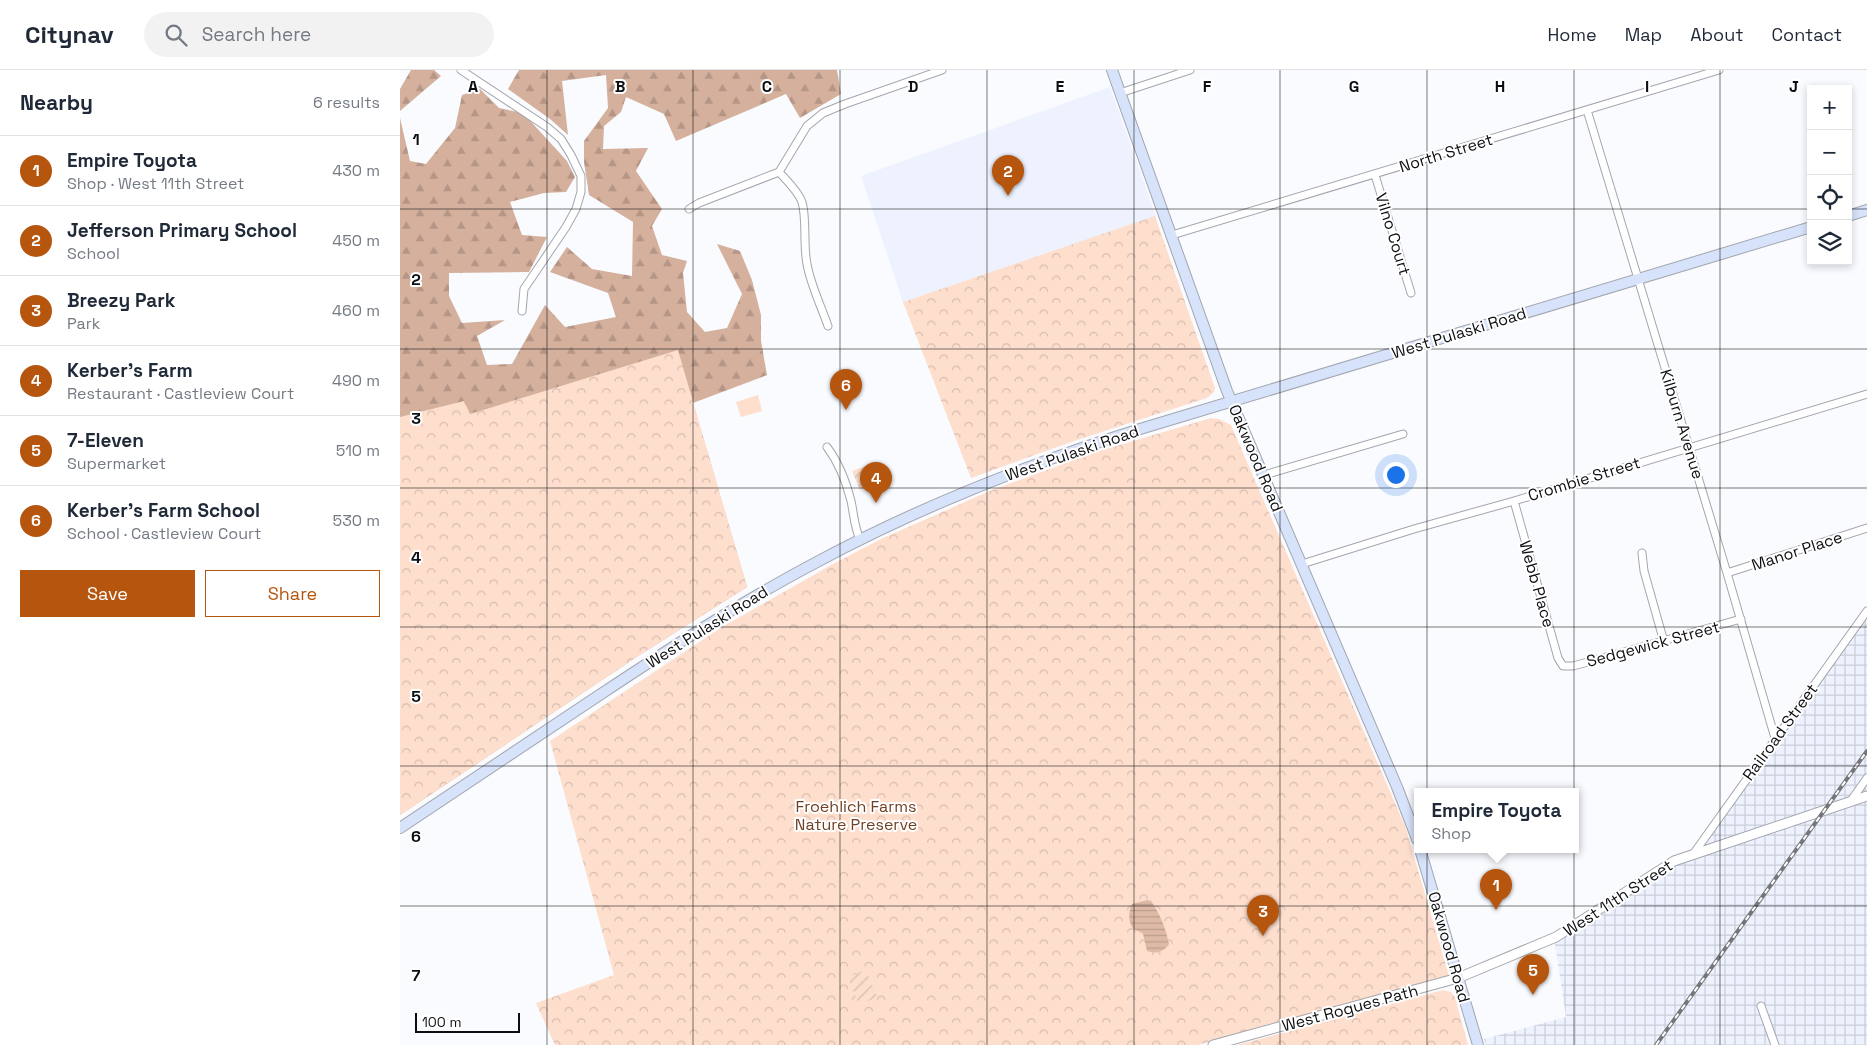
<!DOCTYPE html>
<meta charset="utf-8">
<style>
body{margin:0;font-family:"Space Grotesk",sans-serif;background:#f2f2f3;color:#1f2937}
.controls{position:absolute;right:15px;top:15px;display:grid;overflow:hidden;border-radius:0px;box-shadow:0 2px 8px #0003}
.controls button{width:45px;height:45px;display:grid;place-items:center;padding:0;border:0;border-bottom:1px solid #e0e1e3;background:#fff;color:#1f2937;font:25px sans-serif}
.scale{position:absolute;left:15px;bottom:12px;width:105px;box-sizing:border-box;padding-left:5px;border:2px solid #0d0e11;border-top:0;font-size:14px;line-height:18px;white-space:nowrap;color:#0d0e11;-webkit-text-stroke:4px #fff;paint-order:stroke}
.you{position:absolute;left:995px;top:404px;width:18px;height:18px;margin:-12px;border:4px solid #fff;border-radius:50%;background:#1a73e8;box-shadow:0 0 0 8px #1a73e833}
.badge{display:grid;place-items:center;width:32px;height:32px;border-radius:50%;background:#b5550e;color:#fff;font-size:16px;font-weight:700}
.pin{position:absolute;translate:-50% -41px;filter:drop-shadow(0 1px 2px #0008)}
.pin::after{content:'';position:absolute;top:26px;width:18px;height:15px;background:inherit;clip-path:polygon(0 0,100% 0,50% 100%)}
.popup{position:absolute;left:1014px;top:718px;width:165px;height:65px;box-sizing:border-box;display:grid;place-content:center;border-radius:0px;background:#fff;filter:drop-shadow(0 1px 4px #0005);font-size:16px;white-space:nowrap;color:#747a83}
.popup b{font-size:19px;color:#1f2937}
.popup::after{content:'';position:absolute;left:50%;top:100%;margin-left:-10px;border:10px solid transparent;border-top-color:#fff}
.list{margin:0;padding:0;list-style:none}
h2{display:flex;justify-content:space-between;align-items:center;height:65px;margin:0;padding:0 20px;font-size:21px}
h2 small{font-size:16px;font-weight:400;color:#747a83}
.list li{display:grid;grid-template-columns:32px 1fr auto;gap:15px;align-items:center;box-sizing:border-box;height:70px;padding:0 20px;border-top:1px solid #e0e1e3}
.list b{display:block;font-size:19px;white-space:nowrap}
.list p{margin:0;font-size:16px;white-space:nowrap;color:#747a83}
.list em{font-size:16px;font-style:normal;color:#747a83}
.actions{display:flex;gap:10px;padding:15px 20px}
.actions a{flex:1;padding:11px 0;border:1px solid #b5550e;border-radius:0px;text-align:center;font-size:18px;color:#b5550e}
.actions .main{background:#b5550e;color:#fff}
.icon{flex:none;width:28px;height:28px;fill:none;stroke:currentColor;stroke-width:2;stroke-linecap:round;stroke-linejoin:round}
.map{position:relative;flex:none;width:1467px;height:975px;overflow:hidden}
header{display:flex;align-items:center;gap:30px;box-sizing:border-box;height:70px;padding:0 25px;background:#fff;border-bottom:1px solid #e0e1e3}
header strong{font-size:24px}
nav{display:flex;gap:28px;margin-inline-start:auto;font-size:18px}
.search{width:350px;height:45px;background:#f2f2f3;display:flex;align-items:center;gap:12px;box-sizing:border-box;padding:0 18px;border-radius:28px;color:#747a83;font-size:19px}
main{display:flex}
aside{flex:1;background:#fff}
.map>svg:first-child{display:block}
.built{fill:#edf2fe}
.industrial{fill:url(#industrial-grid)}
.grass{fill:#fedecd}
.forest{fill:url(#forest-firs)}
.park{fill:url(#park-crowns)}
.garden{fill:url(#garden-furrows)}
.water{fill:url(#water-rules)}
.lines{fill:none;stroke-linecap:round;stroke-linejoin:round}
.minor-casing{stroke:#a3a6ad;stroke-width:9}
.tertiary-casing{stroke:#a3a6ad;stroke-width:11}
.secondary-casing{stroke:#a3a6ad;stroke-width:12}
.minor{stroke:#fff;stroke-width:7}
.tertiary{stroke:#fff;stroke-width:9}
.secondary{stroke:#d7e2fb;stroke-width:10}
.rail-casing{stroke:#757679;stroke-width:4}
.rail{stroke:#fff;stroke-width:2;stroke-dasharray:5.5;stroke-linecap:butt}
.grid{fill:none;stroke:#0d0e11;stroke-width:1;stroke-opacity:0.55}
.labels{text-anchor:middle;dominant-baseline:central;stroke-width:4;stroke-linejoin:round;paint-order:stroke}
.street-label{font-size:16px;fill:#0d0e11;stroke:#fff}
.park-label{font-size:16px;fill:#704024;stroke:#fff}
.grid-label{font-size:16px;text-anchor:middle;font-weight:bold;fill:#0d0e11;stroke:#fff;stroke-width:4;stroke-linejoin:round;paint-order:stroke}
</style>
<header>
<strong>Citynav</strong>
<div class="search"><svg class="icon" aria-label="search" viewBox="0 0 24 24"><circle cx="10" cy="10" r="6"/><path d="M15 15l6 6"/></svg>Search here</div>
<nav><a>Home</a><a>Map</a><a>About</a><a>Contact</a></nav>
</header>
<main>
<aside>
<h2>Nearby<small>6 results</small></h2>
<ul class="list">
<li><span class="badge">1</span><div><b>Empire Toyota</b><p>Shop · West 11th Street</p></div><em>430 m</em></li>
<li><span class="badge">2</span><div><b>Jefferson Primary School</b><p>School</p></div><em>450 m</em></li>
<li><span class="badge">3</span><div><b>Breezy Park</b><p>Park</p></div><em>460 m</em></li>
<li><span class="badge">4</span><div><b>Kerber’s Farm</b><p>Restaurant · Castleview Court</p></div><em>490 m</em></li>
<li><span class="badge">5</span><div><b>7-Eleven</b><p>Supermarket</p></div><em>510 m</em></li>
<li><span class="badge">6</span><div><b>Kerber’s Farm School</b><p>School · Castleview Court</p></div><em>530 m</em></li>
</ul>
<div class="actions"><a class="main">Save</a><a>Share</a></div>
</aside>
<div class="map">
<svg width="1467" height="975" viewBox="0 0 1467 975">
<defs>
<pattern id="industrial-grid" width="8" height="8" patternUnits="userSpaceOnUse" patternTransform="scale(1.25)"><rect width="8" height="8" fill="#edf2fe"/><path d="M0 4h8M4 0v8" fill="none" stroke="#caced9"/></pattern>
<pattern id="forest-firs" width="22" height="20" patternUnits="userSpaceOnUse" patternTransform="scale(1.25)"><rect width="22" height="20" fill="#d4b09d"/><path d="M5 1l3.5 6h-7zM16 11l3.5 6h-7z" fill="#b59686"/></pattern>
<pattern id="park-crowns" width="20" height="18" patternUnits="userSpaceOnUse" patternTransform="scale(1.25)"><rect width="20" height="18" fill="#fedecd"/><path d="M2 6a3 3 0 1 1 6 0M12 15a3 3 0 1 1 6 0" fill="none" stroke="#d8bdaf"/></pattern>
<pattern id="garden-furrows" width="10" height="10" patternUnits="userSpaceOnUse" patternTransform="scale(1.25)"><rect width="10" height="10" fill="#fedecd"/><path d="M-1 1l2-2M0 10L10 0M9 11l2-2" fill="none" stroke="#d8bdaf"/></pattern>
<pattern id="water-rules" width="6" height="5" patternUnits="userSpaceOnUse" patternTransform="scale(1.25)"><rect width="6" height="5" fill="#ddb9a6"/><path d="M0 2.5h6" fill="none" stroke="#bc9e8e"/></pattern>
</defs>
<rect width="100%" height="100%" fill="#fafbfe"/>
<!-- built -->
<path class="built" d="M 710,17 L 756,146 L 503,232 L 461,106 Z"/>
<!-- industrial -->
<path class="industrial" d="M 1467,547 L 1467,975 L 1086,975 L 1084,969 L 1166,947 L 1155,874 L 1272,796 L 1294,787 Z"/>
<!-- grass -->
<path class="grass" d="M 358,325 L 362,341 L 341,347 L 336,332 Z"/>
<!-- forest -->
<path class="forest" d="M 11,0 L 34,0 L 41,6 L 0,41 L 0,19 Z
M 119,0 L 437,0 L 441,24 L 400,48 L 386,24 L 276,71 L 264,44 L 226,27 L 221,42 L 204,56 L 203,79 L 248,78 L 236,101 L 262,139 L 252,156 L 262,185 L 287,191 L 283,203 L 287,242 L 305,262 L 327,258 L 342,224 L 317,174 L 340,181 L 352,210 L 361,245 L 361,271 L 367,305 L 293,333 L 347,517 L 238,586 L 0,745 L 0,48 L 10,91 L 26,94 L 55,58 L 62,25 L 80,19 L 99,38 L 123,43 L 167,91 L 175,107 L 166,122 L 144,123 L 110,132 L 122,165 L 147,167 L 129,202 L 49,203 L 49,226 L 62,253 L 105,250 L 77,266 L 87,295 L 112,294 L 145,235 L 165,257 L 216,247 L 208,223 L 150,202 L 167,177 L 192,199 L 232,206 L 233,152 L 189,125 L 184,92 L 184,71 L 208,38 L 206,5 L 162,11 L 168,65 L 150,49 L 108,19 Z"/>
<!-- park -->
<path class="park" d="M 755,146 L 815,318 L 814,322 L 807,328 L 674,371 L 571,408 L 503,232 Z
M 278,280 L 347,517 L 238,586 L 0,745 L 0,347 L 64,331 L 70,344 Z
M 811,348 L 819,349 L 831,355 L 998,740 L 1005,756 L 1049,906 L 798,975 L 155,975 L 136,933 L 214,905 L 150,671 L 322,557 L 433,494 L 481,469 L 592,420 L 696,382 Z
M 1043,920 L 1051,922 L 1055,927 L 1068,975 L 837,975 Z"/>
<!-- garden -->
<path class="garden" d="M 477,392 L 484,410 L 460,420 L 452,401 Z
M 466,900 L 477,927 L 459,935 L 448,907 Z"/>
<!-- water -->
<path class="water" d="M 747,830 L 751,831 C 760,844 766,859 769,874 C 764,882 756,884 747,881 L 743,864 C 741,862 738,861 735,860 C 728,855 728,841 732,834 Z"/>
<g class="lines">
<!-- minor casing -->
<g class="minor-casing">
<path id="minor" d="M 61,0 L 147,57 L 161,69 L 171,85 L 181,106 L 181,122 L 176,139 L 166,157 L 124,219 L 122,241
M 720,23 L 790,0
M 1187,40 L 1327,503 L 1375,668
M 379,102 C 387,111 398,121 402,132 C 407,149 403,175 407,194 C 410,213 421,236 428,256
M 975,105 L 1011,223
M 289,139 L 299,133 L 379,102 L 407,56 L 423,43 L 445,34 L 542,0
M 772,165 L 1319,0
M 427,377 C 439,393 446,411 451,431 C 454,444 454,457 460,469
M 864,405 L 1003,364
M 1114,431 L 1158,588 L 1163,596 L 1173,596 L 1188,592 L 1341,549
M 1242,483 L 1244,501 L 1264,572
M 902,494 L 1014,459 L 1114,431 L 1467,324
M 1327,503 L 1467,458
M 1450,732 L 1467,708
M 1294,783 L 1467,541
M 1361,936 L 1375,975"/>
</g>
<!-- tertiary casing -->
<g class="tertiary-casing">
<path id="tertiary" d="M 813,975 L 1058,908 L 1156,867 L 1274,791 L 1467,726"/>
</g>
<!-- secondary casing -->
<g class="secondary-casing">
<path id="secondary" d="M 712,0 L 827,321 L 997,717 L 1017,769
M 1448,146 L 1467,140
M 0,758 C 66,714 132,670 198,626 C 269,579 339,533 415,493 C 519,437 628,394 740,359 L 1411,157
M 1020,779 L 1078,975"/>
</g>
<!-- minor -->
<use href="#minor" class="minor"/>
<!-- tertiary -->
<use href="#tertiary" class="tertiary"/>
<!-- secondary -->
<use href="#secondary" class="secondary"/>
<!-- rail casing -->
<g class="rail-casing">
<path id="rail" d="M 1256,975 L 1467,681"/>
</g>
<!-- rail -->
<use href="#rail" class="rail"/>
</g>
<!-- grid -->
<path class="grid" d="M 147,0 L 147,975M 293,0 L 293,975M 440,0 L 440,975M 587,0 L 587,975M 734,0 L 734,975M 880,0 L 880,975M 1027,0 L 1027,975M 1174,0 L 1174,975M 1320,0 L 1320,975M 0,139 L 1411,139M 1448,139 L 1467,139M 0,279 L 1467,279M 0,418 L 1467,418M 0,557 L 1467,557M 0,696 L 1467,696M 0,836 L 1467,836"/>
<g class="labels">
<!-- street labels -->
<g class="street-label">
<text transform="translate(1046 83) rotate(-17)">North Street</text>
<text transform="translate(993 164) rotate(73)">Vilno Court</text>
<text transform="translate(1059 263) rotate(-17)">West Pulaski Road</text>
<text transform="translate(1282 354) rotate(73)">Kilburn Avenue</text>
<text transform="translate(672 383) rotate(-19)">West Pulaski Road</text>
<text transform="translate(856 388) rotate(67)">Oakwood Road</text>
<text transform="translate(1184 409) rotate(-17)">Crombie Street</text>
<text transform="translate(1397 481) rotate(-18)">Manor Place</text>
<text transform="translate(1137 514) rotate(74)">Webb Place</text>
<text transform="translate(307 557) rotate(-32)">West Pulaski Road</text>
<text transform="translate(1253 574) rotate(-15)">Sedgewick Street</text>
<text transform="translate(1380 662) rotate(-54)">Railroad Street</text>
<text transform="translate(1218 828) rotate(-33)">West 11th Street</text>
<text transform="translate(1049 877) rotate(74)">Oakwood Road</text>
<text transform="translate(950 938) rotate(-15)">West Rogues Path</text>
</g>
<!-- park labels -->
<g class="park-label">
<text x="456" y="736">Froehlich Farms<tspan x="456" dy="18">Nature Preserve</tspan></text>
</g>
</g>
<g class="grid-label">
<text x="73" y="22">A</text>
<text x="220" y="22">B</text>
<text x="367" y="22">C</text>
<text x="513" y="22">D</text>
<text x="660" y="22">E</text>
<text x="807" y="22">F</text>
<text x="954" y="22">G</text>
<text x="1100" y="22">H</text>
<text x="1247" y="22">I</text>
<text x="1394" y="22">J</text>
<text x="16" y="75">1</text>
<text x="16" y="215">2</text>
<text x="16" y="354">3</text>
<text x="16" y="493">4</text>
<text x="16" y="632">5</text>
<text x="16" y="772">6</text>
<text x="16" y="911">7</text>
</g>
</svg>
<div class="controls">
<button>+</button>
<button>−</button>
<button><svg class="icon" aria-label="locate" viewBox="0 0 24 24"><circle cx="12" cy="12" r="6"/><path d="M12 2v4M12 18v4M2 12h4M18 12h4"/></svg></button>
<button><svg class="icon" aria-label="layers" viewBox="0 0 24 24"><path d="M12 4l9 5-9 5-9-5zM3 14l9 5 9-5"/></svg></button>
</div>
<div class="scale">100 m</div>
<div class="you"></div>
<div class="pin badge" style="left:1096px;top:840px">1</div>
<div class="popup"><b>Empire Toyota</b>Shop</div>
<div class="pin badge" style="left:608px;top:126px">2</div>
<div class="pin badge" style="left:863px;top:866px">3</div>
<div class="pin badge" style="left:476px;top:433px">4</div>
<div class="pin badge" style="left:1133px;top:925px">5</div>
<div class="pin badge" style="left:446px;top:340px">6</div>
</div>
</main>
